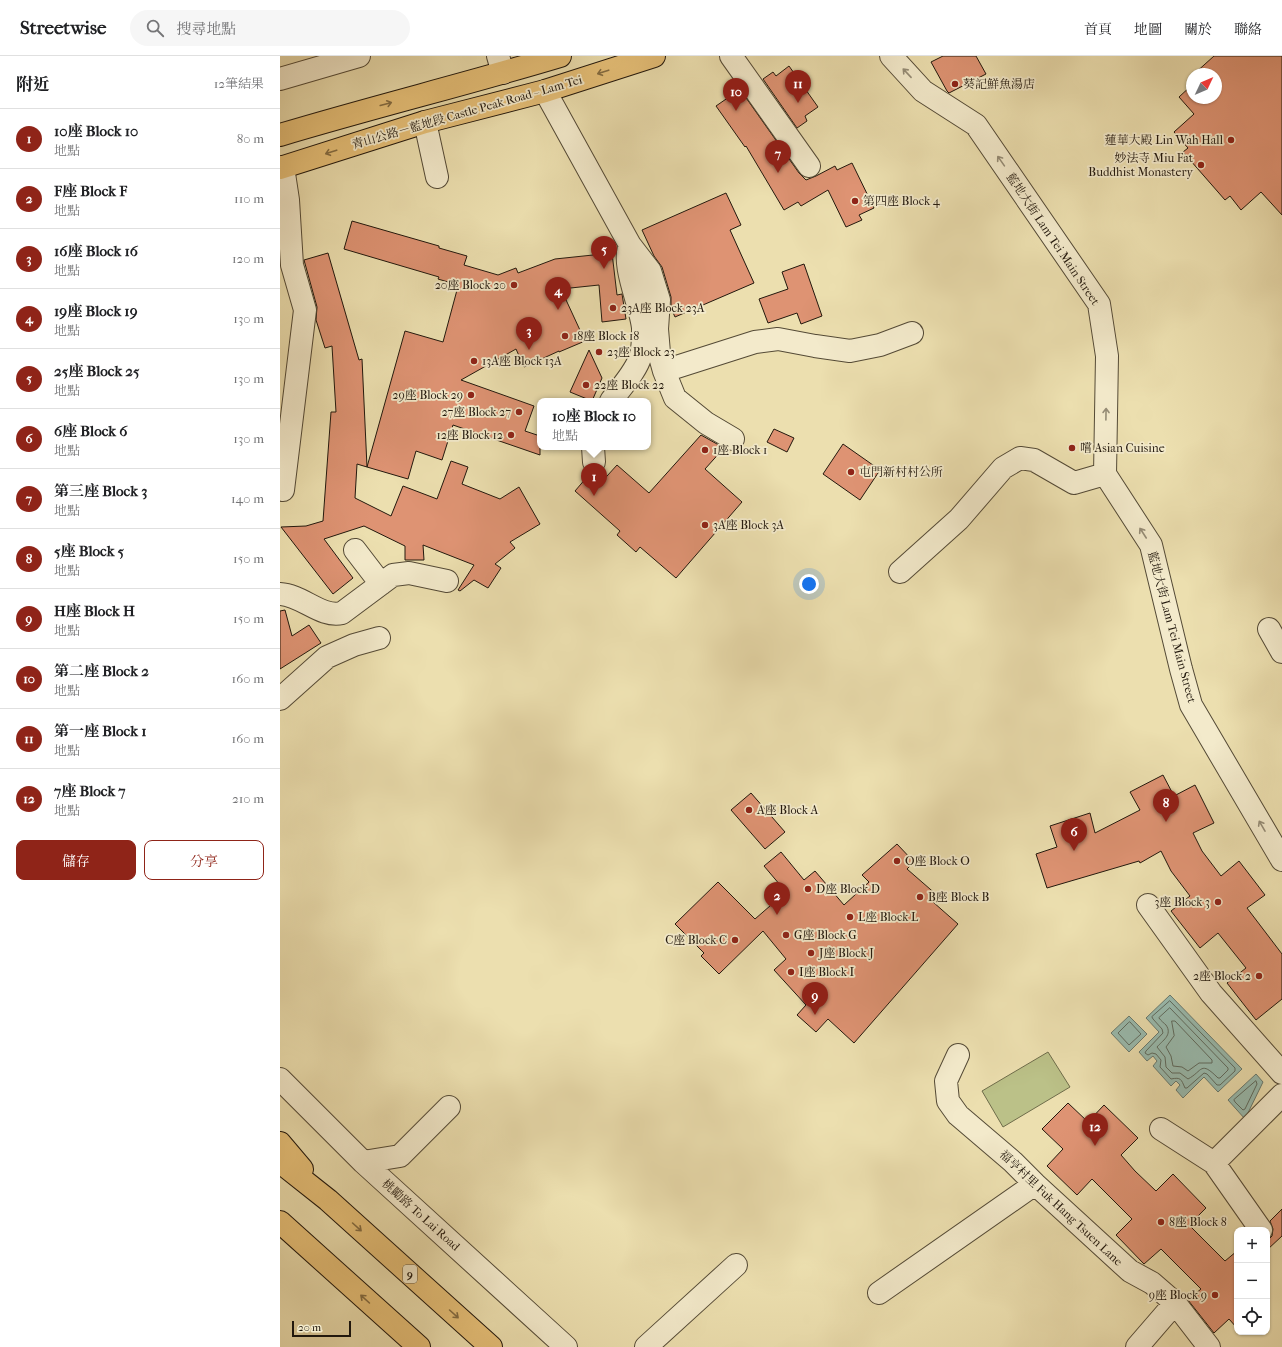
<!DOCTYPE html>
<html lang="zh-TW">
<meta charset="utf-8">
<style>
body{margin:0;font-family:"IM FELL French Canon","Noto Serif TC",serif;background:#f6f6f6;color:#202124}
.controls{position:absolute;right:12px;bottom:12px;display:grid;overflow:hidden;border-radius:8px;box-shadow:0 1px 3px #0004}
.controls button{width:36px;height:36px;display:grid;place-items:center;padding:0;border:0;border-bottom:1px solid #e0e0e0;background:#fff;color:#202124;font:20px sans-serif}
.compass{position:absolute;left:906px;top:12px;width:36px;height:36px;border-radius:50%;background:#fff;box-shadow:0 1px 3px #0004;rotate:46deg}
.scale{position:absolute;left:12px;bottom:10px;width:59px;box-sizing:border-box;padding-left:4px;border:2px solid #22180d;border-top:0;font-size:11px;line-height:14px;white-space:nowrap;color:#22180d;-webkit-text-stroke:3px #f3eacb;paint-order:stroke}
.you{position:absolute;left:529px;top:528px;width:14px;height:14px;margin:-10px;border:3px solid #fff;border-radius:50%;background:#1a73e8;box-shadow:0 0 0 6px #1a73e833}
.badge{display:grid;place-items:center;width:26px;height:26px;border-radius:50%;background:#8f2418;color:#fff;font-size:13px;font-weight:700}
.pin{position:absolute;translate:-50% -33px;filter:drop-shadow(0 1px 2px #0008)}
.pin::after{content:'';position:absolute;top:21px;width:14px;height:12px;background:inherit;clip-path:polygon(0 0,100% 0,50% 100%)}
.popup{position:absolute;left:257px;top:342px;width:114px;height:52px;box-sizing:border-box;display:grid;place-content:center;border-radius:8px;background:#fff;filter:drop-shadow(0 1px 3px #0005);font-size:13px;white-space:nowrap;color:#757577}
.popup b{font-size:15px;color:#202124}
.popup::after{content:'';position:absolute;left:50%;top:100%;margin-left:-8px;border:8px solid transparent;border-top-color:#fff}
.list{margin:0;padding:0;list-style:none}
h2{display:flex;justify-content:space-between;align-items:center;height:52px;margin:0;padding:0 16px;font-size:17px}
h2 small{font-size:13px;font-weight:400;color:#757577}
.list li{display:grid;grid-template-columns:26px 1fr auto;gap:12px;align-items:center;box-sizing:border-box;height:60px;padding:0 16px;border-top:1px solid #e0e0e0}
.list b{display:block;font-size:15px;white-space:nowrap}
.list p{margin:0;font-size:13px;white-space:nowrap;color:#757577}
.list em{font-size:13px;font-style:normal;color:#757577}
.actions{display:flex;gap:8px;padding:12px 16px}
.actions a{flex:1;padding:9px 0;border:1px solid #8f2418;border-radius:8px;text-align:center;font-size:14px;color:#8f2418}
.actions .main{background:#8f2418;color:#fff}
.icon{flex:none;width:22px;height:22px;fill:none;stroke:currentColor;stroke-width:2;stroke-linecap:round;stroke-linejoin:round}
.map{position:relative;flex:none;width:1002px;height:1291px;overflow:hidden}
header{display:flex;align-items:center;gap:24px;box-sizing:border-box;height:56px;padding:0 20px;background:#fff;border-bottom:1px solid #e0e0e0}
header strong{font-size:19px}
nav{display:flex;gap:22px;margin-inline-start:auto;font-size:14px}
.search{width:280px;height:36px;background:#f6f6f6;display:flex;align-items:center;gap:10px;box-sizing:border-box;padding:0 14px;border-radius:22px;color:#757577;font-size:15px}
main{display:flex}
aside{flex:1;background:#fff}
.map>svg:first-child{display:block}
.green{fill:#bbc188;stroke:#6e6c4a}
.water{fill:#99bcb0;stroke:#697a6f}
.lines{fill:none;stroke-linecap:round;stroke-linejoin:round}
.shore{stroke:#5e6a5e;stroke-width:1}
.building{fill:#de9373;stroke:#22180d}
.minor-casing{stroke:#544a36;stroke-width:24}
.major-casing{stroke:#22180d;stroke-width:24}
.highway-casing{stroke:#22180d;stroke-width:24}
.minor{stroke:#f3eacb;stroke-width:22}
.major{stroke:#e6c078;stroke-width:22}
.highway{stroke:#e6c078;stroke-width:22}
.oneway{stroke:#846c42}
.oneway2{stroke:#958c76}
.poi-dot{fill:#8f2418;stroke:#f3eacb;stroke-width:1.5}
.labels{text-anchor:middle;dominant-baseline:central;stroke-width:3.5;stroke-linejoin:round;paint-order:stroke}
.shield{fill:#f3eacb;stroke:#615746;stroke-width:1}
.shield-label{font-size:11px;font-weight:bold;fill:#22180d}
.poi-label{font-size:12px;fill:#22180d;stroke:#f3eacb;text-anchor:start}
.street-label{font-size:12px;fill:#22180d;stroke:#f3eacb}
</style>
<header>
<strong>Streetwise</strong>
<div class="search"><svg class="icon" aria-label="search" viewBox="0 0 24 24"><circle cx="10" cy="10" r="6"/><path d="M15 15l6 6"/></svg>搜尋地點</div>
<nav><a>首頁</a><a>地圖</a><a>關於</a><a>聯絡</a></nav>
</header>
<main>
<aside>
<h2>附近<small>12筆結果</small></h2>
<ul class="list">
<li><span class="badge">1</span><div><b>10座 Block 10</b><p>地點</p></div><em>80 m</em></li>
<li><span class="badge">2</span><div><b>F座 Block F</b><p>地點</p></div><em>110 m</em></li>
<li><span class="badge">3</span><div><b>16座 Block 16</b><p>地點</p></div><em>120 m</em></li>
<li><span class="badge">4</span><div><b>19座 Block 19</b><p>地點</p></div><em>130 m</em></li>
<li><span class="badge">5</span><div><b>25座 Block 25</b><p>地點</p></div><em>130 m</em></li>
<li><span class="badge">6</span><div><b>6座 Block 6</b><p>地點</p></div><em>130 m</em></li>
<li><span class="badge">7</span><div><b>第三座 Block 3</b><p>地點</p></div><em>140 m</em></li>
<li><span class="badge">8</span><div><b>5座 Block 5</b><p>地點</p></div><em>150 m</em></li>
<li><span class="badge">9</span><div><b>H座 Block H</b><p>地點</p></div><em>150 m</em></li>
<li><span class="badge">10</span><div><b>第二座 Block 2</b><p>地點</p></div><em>160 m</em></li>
<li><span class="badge">11</span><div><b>第一座 Block 1</b><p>地點</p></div><em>160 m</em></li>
<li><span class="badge">12</span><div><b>7座 Block 7</b><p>地點</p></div><em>210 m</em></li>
</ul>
<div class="actions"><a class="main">儲存</a><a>分享</a></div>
</aside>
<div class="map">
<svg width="1002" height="1291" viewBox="0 0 1002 1291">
<rect width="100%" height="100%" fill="#ecdfaf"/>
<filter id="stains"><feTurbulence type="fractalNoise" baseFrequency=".005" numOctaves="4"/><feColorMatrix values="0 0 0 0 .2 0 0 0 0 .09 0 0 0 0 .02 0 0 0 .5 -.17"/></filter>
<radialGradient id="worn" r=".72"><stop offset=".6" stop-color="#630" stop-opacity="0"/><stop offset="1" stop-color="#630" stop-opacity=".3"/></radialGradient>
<!-- green -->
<path class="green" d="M 768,996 L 790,1031 L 723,1071 L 702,1035 Z"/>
<!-- water -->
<path class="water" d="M 890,939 L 962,1013 L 938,1036 L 924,1021 L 903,1042 L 896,1034 L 900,1029 L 896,1025 L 891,1030 L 873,1010 L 877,1005 L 873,1000 L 867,1005 L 859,996 L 879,976 L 866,962 Z
M 849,960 L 867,978 L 849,996 L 831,977 Z
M 976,1018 L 983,1026 L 965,1063 L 948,1044 Z"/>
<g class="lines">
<!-- shore -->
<path class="shore" d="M 890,945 L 955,1012 L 955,1015 L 940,1029 L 937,1029 L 927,1018 L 924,1017 L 907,1032 L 905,1032 C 901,1023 901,1021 891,1023 L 880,1011 L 881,1004 L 876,998 L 872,997 L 868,999 L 865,997 L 866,995 L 883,977 L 882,973 L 873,963 L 872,961 Z
M 890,952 L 948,1012 L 948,1014 L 940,1022 L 938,1022 C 920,1004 923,1015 908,1023 L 900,1017 L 892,1017 L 886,1011 L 885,1001 L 877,991 C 882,985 893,979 886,969 C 884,967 881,965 879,962 Z
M 892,965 L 895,965 L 932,1004 L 932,1007 L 919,1007 L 908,1015 L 902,1011 L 893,1010 L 891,1000 L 886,991 L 894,980 Z
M 850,966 L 861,978 L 849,989 L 838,977 L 848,967 Z
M 976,1025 L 977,1028 L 965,1053 L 963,1054 L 955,1046 L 954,1044 Z"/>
</g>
<!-- building -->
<path class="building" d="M 663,0 L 696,0 L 706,18 L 669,37 L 667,35 L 651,6 Z
M 934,0 L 1002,0 L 1002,159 L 981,136 L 961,154 L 950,140 L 945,144 L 903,96 L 908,92 L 894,76 L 914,58 L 899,41 L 912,29 L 912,42 L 936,42 L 936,18 L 914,18 Z
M 509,10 L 538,51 L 525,60 L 527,65 L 517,72 L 483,23 L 493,16 L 496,20 Z
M 457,29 L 519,117 L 526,124 L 536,120 L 555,110 L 557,114 L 572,107 L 594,152 L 579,159 L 582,164 L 566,171 L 548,134 L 521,150 L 518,146 L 504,154 L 466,90 L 465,91 L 436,50 L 449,41 L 446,37 Z
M 446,137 L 461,169 L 450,174 L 474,227 L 395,261 L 391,252 L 391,241 L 382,211 L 374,200 L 362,174 Z
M 72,165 L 159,190 L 159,192 L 187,200 L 184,209 L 218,219 L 236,212 L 238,217 L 275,203 L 332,197 L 337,239 L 342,238 L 346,263 L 322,266 L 319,229 L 281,233 L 305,285 L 279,296 L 279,295 L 244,311 L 236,293 L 181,324 L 254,350 L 245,375 L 260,380 L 260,399 L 173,369 L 162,404 L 136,395 L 128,423 L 87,411 L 125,275 L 163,286 L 177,234 L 168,226 L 158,223 L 159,221 L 64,193 Z
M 48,197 L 79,304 L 82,303 L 87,411 L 77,408 L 75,442 L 111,460 L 123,430 L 157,443 L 171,405 L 188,411 L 182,428 L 220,443 L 239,431 L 260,468 L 230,486 L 235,492 L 215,508 L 221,512 L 208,532 L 194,524 L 180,535 L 178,534 L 194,509 L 143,489 L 144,504 L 125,504 L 125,490 L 84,470 L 44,483 L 73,522 L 53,538 L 1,471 L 26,470 L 43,465 L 51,356 L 56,356 L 52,290 L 45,292 L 36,264 L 37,251 L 24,204 Z
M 524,208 L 542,260 L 521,268 L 517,257 L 488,267 L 479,243 L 508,233 L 502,216 Z
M 309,294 L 322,322 L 312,345 L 290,336 Z
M 494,373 L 514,382 L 507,396 L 487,386 Z
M 421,379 L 437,388 L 443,393 L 425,413 L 462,446 L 396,522 L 360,491 L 356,496 L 337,479 L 340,475 L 295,435 L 307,421 L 318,430 L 337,409 L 369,437 Z
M 563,388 L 600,414 L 580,444 L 543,418 Z
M 5,554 L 12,580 L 29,569 L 41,587 L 0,613 L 0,555 Z
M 883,719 L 894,740 L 915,729 L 934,767 L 913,777 L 922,795 L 941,820 L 959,805 L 985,839 L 967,852 L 1002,898 L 1002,943 L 976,964 L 947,927 L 966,912 L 938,877 L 920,892 L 891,855 L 910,840 L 891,815 L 881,795 L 860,807 L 859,805 L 767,832 L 756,798 L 777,791 L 770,770 L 810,757 L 815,777 L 860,754 L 850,736 Z
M 471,737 L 505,776 L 485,793 L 451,754 Z
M 617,788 L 634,806 L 627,813 L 658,840 L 653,846 L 678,868 L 574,987 L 548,963 L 536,976 L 517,959 L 526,949 L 494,914 L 506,903 L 483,875 L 439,918 L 421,900 L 424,897 L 395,868 L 438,826 L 475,863 L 506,836 L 484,810 L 501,796 L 524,824 L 535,815 L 564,849 L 589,826 L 582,819 Z
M 788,1047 L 808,1066 L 824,1049 L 858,1082 L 841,1099 L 855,1115 L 876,1135 L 893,1118 L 926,1152 L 909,1169 L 945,1205 L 957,1195 L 957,1272 L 949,1263 L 934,1277 L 908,1244 L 921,1233 L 881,1193 L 864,1208 L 836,1179 L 852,1163 L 812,1123 L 797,1139 L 767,1110 L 783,1093 L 762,1073 Z
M 1002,1153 L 1002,1180 L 987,1194 L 987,1185 L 992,1180 L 993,1173 L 990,1165 Z"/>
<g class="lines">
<!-- minor casing -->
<g class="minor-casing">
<path id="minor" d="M 218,0 L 223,17
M 451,0 L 529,110
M 611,0 L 643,35 L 696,69 L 819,248 L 827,300 L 825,418 L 871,489 L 901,613 L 911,649 L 1002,804
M 0,23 L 79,0
M 265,35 L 350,189 L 370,215 L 379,244 L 377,273 L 379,297 L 384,315 L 395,342 L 426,367 L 453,383
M 145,66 L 157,121
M 3,111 L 8,144 L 12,209 L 25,254 L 3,434
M 384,315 L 475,286 L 498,283 L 535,290 L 570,295 L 600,289 L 632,277
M 331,345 C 341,331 356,316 361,299 C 363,292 363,279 363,272 C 361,250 341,208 350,189
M 313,391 L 314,406
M 75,494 L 101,528
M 620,516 L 679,463 L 723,412 L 740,402 L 754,404 L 794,427 L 825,418
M 0,538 C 22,539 41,562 62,557 L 113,519 L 129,517 L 167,525
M 989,573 L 1002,596
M 0,643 L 47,601 L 74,589 L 99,582
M 868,849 L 931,937 L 1002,1017
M 678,999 L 666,1025 L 668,1045 L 678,1059 L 733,1106 L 755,1128 L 850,1215 L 872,1227 L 895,1247 L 929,1291
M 0,1023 L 83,1106 L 286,1291
M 881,1073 L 934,1107 L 981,1174
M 83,1106 L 120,1100 L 169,1051
M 934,1107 L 1002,1039
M 599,1237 L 755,1128
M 366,1291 L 456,1209
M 857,1291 L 895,1247"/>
</g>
<!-- major casing -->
<g class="major-casing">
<path id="major" d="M 0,79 C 93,51 187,28 280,0
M 0,112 L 145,66 L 265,35 L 374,0"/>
</g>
<!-- highway casing -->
<g class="highway-casing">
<path id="highway" d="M 0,1087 L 22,1113
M 0,1106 L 48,1144 L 211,1291
M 0,1166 L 139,1291"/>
</g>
<!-- minor -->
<use href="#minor" class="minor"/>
<!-- major -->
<use href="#major" class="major"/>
<!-- highway -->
<use href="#highway" class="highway"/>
</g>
<!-- one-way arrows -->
<defs><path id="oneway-shaft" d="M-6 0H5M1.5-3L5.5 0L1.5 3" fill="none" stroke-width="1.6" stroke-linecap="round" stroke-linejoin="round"/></defs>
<g class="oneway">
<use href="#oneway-shaft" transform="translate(323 16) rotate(162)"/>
<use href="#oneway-shaft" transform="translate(106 48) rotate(-15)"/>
<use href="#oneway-shaft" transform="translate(51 96) rotate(162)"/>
<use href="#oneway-shaft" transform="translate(77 1171) rotate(42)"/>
<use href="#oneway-shaft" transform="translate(85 1243) rotate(-138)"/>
<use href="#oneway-shaft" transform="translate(174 1258) rotate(42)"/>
</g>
<g class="oneway2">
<use href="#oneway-shaft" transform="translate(627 17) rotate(-133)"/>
<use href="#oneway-shaft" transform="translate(721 105) rotate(-125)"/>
<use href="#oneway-shaft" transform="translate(826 358) rotate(-89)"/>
<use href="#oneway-shaft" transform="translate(863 477) rotate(-123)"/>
<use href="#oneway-shaft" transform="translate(982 770) rotate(-120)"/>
</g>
<!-- markers -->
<g class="poi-dot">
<circle cx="675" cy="28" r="4"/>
<circle cx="951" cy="84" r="4"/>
<circle cx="921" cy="109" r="4"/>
<circle cx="575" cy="145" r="4"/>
<circle cx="234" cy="229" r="4"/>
<circle cx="333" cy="252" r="4"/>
<circle cx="285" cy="280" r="4"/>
<circle cx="319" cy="296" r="4"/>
<circle cx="194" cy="305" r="4"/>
<circle cx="306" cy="329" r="4"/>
<circle cx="191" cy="339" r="4"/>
<circle cx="239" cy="356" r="4"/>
<circle cx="231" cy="379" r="4"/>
<circle cx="792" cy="392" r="4"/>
<circle cx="425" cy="394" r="4"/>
<circle cx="571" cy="416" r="4"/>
<circle cx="425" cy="469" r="4"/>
<circle cx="469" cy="754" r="4"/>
<circle cx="617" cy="805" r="4"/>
<circle cx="528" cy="833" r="4"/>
<circle cx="640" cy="841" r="4"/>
<circle cx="938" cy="846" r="4"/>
<circle cx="570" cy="861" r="4"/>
<circle cx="506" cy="879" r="4"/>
<circle cx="455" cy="884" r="4"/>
<circle cx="531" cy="897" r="4"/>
<circle cx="511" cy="916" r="4"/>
<circle cx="979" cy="920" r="4"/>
<circle cx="881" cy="1166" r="4"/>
<circle cx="935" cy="1239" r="4"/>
</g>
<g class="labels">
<!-- shield labels -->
<rect class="shield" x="123" y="1209" width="14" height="18" rx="3"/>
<g class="shield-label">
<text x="130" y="1218">9</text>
</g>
<!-- poi labels -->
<g class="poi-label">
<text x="683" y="28">葵記鮮魚湯店</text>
<text x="943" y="84" text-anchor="end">蓮華大殿 Lin Wah Hall</text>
<text x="913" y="102" text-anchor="end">妙法寺 Miu Fat<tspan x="913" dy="14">Buddhist Monastery</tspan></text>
<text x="583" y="145">第四座 Block 4</text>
<text x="226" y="229" text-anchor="end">20座 Block 20</text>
<text x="341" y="252">23A座 Block 23A</text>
<text x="293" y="280">18座 Block 18</text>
<text x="327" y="296">23座 Block 23</text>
<text x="202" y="305">13A座 Block 13A</text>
<text x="314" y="329">22座 Block 22</text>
<text x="183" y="339" text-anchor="end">29座 Block 29</text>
<text x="231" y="356" text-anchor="end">27座 Block 27</text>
<text x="223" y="379" text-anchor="end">12座 Block 12</text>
<text x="800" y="392">嚐 Asian Cuisine</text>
<text x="433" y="394">1座 Block 1</text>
<text x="579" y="416">屯門新村村公所</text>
<text x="433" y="469">3A座 Block 3A</text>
<text x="477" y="754">A座 Block A</text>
<text x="625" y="805">O座 Block O</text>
<text x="536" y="833">D座 Block D</text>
<text x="648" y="841">B座 Block B</text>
<text x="930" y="846" text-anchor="end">3座 Block 3</text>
<text x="578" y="861">L座 Block L</text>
<text x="514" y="879">G座 Block G</text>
<text x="447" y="884" text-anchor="end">C座 Block C</text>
<text x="539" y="897">J座 Block J</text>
<text x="519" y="916">I座 Block I</text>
<text x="971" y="920" text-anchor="end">2座 Block 2</text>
<text x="889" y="1166">8座 Block 8</text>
<text x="927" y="1239" text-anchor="end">9座 Block 9</text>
</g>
<!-- street labels -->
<g class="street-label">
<text transform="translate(187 56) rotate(-16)">青山公路－藍地段 Castle Peak Road – Lam Tei</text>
<text transform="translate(773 183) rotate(56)">藍地大街 Lam Tei Main Street</text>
<text transform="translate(892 571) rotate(75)">藍地大街 Lam Tei Main Street</text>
<text transform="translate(781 1152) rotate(43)">福亨村里 Fuk Hang Tsuen Lane</text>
<text transform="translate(141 1159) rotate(42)">桃勵路 To Lai Road</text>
</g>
</g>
<rect width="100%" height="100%" filter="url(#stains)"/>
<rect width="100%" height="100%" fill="url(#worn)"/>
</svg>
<div class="controls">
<button>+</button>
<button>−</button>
<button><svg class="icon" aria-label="locate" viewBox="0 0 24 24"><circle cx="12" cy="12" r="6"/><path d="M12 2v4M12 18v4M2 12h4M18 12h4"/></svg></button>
</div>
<svg class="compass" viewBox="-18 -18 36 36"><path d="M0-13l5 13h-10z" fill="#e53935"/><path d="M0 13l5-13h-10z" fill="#757577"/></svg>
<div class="scale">20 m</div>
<div class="you"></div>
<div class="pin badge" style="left:314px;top:440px">1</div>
<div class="popup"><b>10座 Block 10</b>地點</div>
<div class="pin badge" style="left:497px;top:859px">2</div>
<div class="pin badge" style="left:249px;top:294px">3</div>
<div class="pin badge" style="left:278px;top:254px">4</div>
<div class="pin badge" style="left:324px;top:213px">5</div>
<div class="pin badge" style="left:794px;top:795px">6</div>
<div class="pin badge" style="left:498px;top:117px">7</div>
<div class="pin badge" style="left:886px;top:766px">8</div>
<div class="pin badge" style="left:535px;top:959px">9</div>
<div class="pin badge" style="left:456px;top:55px">10</div>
<div class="pin badge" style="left:518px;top:47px">11</div>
<div class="pin badge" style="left:815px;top:1090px">12</div>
</div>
</main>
